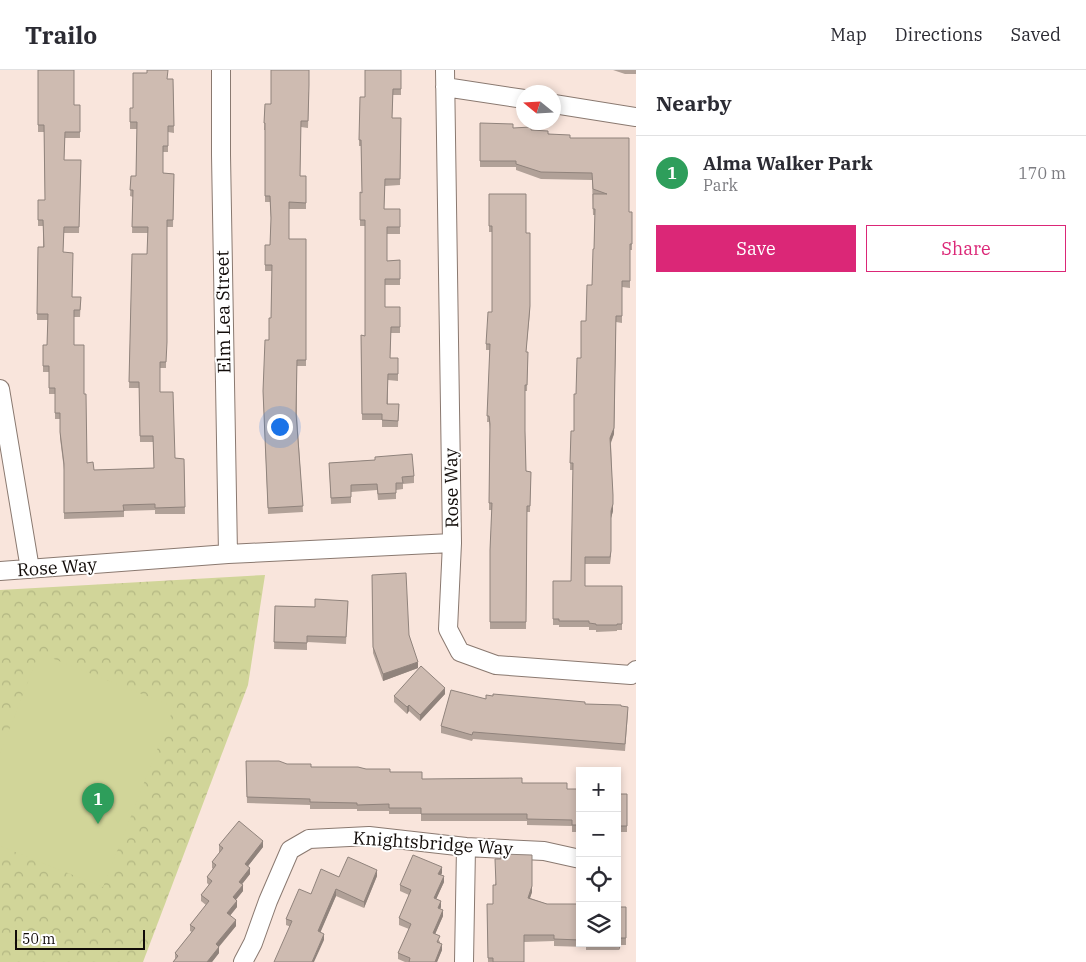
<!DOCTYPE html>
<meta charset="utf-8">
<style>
body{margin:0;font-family:"IBM Plex Serif",serif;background:#f7f7f7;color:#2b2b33}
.controls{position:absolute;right:15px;bottom:15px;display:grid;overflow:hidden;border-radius:0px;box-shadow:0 2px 8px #0003}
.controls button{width:45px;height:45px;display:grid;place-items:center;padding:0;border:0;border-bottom:1px solid #e1e1e2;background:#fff;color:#2b2b33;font:25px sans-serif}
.compass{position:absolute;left:516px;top:15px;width:45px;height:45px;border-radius:50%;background:#fff;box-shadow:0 2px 8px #0003;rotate:288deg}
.scale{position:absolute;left:15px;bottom:12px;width:130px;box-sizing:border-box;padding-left:5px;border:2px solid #110b08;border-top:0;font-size:14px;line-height:18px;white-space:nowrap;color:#110b08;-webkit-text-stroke:4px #fff;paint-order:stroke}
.you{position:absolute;left:279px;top:356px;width:18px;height:18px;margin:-12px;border:4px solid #fff;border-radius:50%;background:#1a73e8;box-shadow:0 0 0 8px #1a73e833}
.badge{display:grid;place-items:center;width:32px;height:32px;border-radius:50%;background:#db2777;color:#fff;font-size:16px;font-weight:700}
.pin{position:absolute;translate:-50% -41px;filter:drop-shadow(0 1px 2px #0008)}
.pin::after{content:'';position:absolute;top:26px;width:18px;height:15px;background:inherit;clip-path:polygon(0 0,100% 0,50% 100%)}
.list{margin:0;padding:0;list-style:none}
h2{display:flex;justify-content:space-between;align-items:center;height:65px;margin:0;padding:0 20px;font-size:21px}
h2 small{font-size:16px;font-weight:400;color:#7c7c81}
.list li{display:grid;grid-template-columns:32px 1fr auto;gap:15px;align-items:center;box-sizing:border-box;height:75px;padding:0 20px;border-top:1px solid #e1e1e2}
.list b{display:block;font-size:19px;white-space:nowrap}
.list p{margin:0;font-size:16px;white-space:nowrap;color:#7c7c81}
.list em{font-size:16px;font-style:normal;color:#7c7c81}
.actions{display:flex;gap:10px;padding:15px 20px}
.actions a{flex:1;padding:11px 0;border:1px solid #db2777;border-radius:0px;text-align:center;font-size:18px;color:#db2777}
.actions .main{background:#db2777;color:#fff}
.icon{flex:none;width:28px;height:28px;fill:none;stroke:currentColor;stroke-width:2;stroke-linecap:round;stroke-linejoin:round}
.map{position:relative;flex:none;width:636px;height:892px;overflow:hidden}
header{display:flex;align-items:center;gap:30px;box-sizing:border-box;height:70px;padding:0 25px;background:#fff;border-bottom:1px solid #e1e1e2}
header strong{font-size:24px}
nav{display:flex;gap:28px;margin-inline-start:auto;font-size:18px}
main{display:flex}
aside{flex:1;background:#fff}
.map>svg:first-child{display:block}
.park{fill:url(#park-crowns)}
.pitch{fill:#d1d599}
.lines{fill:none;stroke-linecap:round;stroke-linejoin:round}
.minor-casing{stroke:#8a7970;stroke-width:20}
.minor{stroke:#fff;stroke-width:18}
.wall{fill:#b1a198}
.shaded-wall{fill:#90837c}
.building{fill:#cebbb1;stroke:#90837c}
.labels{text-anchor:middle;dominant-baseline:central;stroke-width:4;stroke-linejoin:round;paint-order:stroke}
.street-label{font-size:18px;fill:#110b08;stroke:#fff}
</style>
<header>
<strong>Trailo</strong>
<nav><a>Map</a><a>Directions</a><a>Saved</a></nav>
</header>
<main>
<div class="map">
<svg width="636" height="892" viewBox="0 0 636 892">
<defs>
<pattern id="park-crowns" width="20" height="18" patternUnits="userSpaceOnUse" patternTransform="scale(1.25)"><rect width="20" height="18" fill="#d1d599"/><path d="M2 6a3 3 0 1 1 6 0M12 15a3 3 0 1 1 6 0" fill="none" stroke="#b2b682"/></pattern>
</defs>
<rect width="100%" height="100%" fill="#f9e5dc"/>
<!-- park -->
<path class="park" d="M 265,505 L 248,615 L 143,892 L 0,892 L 0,520 Z"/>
<!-- pitch -->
<path class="pitch" d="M 39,583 L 174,637 L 103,817 L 0,776 L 0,683 Z"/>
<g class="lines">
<!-- minor casing -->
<g class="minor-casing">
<path id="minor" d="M 221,0 L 221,85 L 228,484
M 445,0 L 452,473 L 448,559 L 460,582 L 496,595 L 631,605 L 636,600
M 445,17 L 524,29
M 554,34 L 636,47
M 0,319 L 30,499
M 0,501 L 228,484 L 452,473
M 243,892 L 253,873 L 268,831 L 290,780 L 309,769 L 369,766 L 466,777 L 544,781 L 580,789
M 464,892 L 466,777"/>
</g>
<!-- minor -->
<use href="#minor" class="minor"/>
</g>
<!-- wall -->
<path class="wall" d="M 38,0 L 74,35 L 80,35 L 80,68 L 65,68 L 64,90 L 81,90 L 79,163 L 64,163 L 63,182 L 72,227 L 81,227 L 80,247 L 74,247 L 74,275 L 84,324 L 87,393 L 94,400 L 154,398 L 153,372 L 140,372 L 139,318 L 129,318 L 132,184 L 147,184 L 148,163 L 132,163 L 133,127 L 130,126 L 131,106 L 136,106 L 137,59 L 130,59 L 130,38 L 133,38 L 167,9 L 173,9 L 174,63 L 168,62 L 168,82 L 163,82 L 163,103 L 174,104 L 173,157 L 167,157 L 166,298 L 160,298 L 160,322 L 175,388 L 184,389 L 185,444 L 155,444 L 155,440 L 124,441 L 124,447 L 64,449 L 64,400 L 60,368 L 60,349 L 55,349 L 55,324 L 49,324 L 49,302 L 43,302 L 43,275 L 47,275 L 48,250 L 37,250 L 38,177 L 43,177 L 43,156 L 38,156 L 38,130 L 45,130 L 44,62 L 38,62 Z
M 401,0 L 401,25 L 393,25 L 392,48 L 401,48 L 400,115 L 385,116 L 384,139 L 400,139 L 400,164 L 387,164 L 387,191 L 400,190 L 400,215 L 385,215 L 385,237 L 400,237 L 400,263 L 391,263 L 390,288 L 398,288 L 398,311 L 388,310 L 388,334 L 399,334 L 398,357 L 382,357 L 382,350 L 362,350 L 361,265 L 365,266 L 365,156 L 360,156 L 360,122 L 362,123 L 361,76 L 359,76 L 359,70 L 365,27 Z
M 613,0 L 636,0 L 636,4 L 625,4 Z
M 309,22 L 308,58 L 301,57 L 300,106 L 306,106 L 306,139 L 289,139 L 289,169 L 306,169 L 306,296 L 297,296 L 297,344 L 303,442 L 268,444 L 263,321 L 269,270 L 271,248 L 272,201 L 265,201 L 265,175 L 270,175 L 271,152 L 270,132 L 265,132 L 265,60 L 264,60 L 265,34 L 271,34 Z
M 480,53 L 513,58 L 531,60 L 570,68 L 629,142 L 632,142 L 632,180 L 630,180 L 630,218 L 622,217 L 622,253 L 616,252 L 614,364 L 611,373 L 613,441 L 611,448 L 611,487 L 610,494 L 585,494 L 585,516 L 622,516 L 622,560 L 617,560 L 617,561 L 596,562 L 596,560 L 589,560 L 589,557 L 559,557 L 559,555 L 553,555 L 553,511 L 571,511 L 573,400 L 570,400 L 571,361 L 574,361 L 576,324 L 592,215 L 594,179 L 595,145 L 593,145 L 592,110 L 541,109 L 516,100 L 516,97 L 480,97 Z
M 489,124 L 526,163 L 530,242 L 526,282 L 528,282 L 527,321 L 525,321 L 525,362 L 526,401 L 531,402 L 530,442 L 527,442 L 526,559 L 490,559 L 490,480 L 492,440 L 489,440 L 490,360 L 489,352 L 487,352 L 490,280 L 486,280 L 486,274 L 492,242 L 492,162 L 489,162 Z
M 375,390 L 414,406 L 414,413 L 403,414 L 403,419 L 396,420 L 396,429 L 378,430 L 377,420 L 351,422 L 351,433 L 331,434 L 329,393 Z
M 372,505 L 409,565 L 418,598 L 383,611 L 373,583 Z
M 348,531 L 346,574 L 307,572 L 307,580 L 274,579 L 275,536 L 315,537 Z
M 445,624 L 420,651 L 409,641 L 407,644 L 394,632 L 394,626 Z
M 486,629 L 621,636 L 628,643 L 625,681 L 473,669 L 472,671 L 441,663 L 441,656 Z
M 246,691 L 287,694 L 311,697 L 366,699 L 390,702 L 422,709 L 522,713 L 567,719 L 580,719 L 580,762 L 572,762 L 572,756 L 527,755 L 527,751 L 421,751 L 421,744 L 389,744 L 389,741 L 357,741 L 357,739 L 310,739 L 310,735 L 247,733 Z
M 617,724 L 627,724 L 627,762 L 620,762 L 620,766 L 617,766 Z
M 219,775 L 263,777 L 248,796 L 250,804 L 242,814 L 243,821 L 236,830 L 237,837 L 230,846 L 236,856 L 219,877 L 219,883 L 212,892 L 173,892 L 175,889 L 175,883 L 192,862 L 190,861 L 190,855 L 206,835 L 201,831 L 201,825 L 209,815 L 207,813 L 207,807 L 213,799 L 212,798 L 212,792 L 220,782 L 219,782 Z
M 532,785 L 532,822 L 530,828 L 547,834 L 580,834 L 580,873 L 617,873 L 626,837 L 626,875 L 621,875 L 619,880 L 586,880 L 586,877 L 554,876 L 554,871 L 524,872 L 524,892 L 488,892 L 487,834 L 493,834 L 495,815 L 501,789 Z
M 442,803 L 441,805 L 444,812 L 436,829 L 441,837 L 440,839 L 443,846 L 435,864 L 440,872 L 440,873 L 442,880 L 437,892 L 405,892 L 398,889 L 398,883 L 409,859 L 399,855 L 399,848 L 409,825 L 400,821 L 400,815 Z
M 377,806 L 364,838 L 336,826 L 320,862 L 324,870 L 286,855 L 286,849 L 339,807 Z"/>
<!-- shaded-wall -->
<path class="shaded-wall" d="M 616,246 L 614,364 L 610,374 Z
M 613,434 L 613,441 L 611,448 L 611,441 Z
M 418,592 L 418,598 L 383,611 L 383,604 Z
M 445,618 L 445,624 L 420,651 L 420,645 Z
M 409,635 L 409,641 L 407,644 L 407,637 Z
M 263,771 L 263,777 L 245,800 L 245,794 Z
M 442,797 L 442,803 L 438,810 L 438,804 Z
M 250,798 L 250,804 L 239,818 L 239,812 Z
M 377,800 L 377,806 L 364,838 L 364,832 Z
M 444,806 L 444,812 L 434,834 L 434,828 Z
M 243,815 L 243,821 L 233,833 L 233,827 Z
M 532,816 L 532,822 L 528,834 L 528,828 Z
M 336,819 L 336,826 L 318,868 L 318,861 Z
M 237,831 L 237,837 L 227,849 L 227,843 Z
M 441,831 L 441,837 L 438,844 L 438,838 Z
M 443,840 L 443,846 L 433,869 L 433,863 Z
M 236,850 L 236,856 L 216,880 L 216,874 Z
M 324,864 L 324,870 L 314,892 L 312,892 Z
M 621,868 L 621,875 L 619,880 L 619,873 Z
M 442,874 L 442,880 L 437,892 L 435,892 Z
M 219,877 L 219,883 L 212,892 L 207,892 Z"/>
<!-- building -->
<path class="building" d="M 38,0 L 74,0 L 74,35 L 80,35 L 80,62 L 65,62 L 64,90 L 81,90 L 79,157 L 64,157 L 63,182 L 73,183 L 72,227 L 81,227 L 80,240 L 74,240 L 74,275 L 84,275 L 84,324 L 86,324 L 87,393 L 93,392 L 94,400 L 154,398 L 153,366 L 140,366 L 139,312 L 129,312 L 132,184 L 147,184 L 148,157 L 132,157 L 133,120 L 130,120 L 131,106 L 136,106 L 137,52 L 130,52 L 130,38 L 133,38 L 133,3 L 147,3 L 147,0 L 168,0 L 167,9 L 173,9 L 174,56 L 168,56 L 168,76 L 163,76 L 163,103 L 174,104 L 173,150 L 167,150 L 167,272 L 166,292 L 160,292 L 160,322 L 173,322 L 175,388 L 184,389 L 185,437 L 155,438 L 155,434 L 123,435 L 124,441 L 64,443 L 64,394 L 60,362 L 60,343 L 55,343 L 55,318 L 49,318 L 49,296 L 43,296 L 43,275 L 47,275 L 48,244 L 37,244 L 38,177 L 44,177 L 43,150 L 38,150 L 38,130 L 45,130 L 44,55 L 38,55 Z
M 271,0 L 309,0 L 309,15 L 308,51 L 301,51 L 300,106 L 306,106 L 306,133 L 289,132 L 289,169 L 306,169 L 306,290 L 297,290 L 296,343 L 303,436 L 268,438 L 263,321 L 265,270 L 269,270 L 269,248 L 271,248 L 272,195 L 265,195 L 265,175 L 270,175 L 271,148 L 270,126 L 265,126 L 265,53 L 264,53 L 265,34 L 271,34 Z
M 365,0 L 401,0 L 401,19 L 393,19 L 392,48 L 401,48 L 400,109 L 385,109 L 384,139 L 400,139 L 400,157 L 387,157 L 387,191 L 400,190 L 400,209 L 385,209 L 385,237 L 400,237 L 400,257 L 391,257 L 390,288 L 398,288 L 398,304 L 388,304 L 387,334 L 399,334 L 398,351 L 382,350 L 382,344 L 362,344 L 361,265 L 365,266 L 365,150 L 360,150 L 360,122 L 362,123 L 361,70 L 359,70 L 360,27 L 365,27 Z
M 480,53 L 513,54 L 513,58 L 531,57 L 531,60 L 548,61 L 548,64 L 570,65 L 570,68 L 629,68 L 629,142 L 632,142 L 632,174 L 630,174 L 630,211 L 622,211 L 622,246 L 616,246 L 614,358 L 610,368 L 613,425 L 613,434 L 611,441 L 611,481 L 610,487 L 585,487 L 585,516 L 622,516 L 622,554 L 617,554 L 617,555 L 596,555 L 596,554 L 589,553 L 589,551 L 559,551 L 559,549 L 553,549 L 553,511 L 571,511 L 573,393 L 570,393 L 571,361 L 574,361 L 574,324 L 576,324 L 577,288 L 581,288 L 581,251 L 586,251 L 587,215 L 592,215 L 593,179 L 594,179 L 595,139 L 593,139 L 593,124 L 607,124 L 593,119 L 592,103 L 541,102 L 516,94 L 516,91 L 480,91 Z
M 489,124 L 526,124 L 526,163 L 530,163 L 530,236 L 526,282 L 528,282 L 527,315 L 525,315 L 525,361 L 526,401 L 531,402 L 530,436 L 527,436 L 526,552 L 490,552 L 490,480 L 492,433 L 489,433 L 490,354 L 489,346 L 487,346 L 490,274 L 486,274 L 488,242 L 492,242 L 492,156 L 489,156 Z
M 412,384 L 414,406 L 402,407 L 403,413 L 396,413 L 396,423 L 378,424 L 377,414 L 351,415 L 351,427 L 331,428 L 329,393 L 375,390 L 375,387 Z
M 406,503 L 409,565 L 418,592 L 383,604 L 373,577 L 372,505 Z
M 315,529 L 348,531 L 346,567 L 307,566 L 307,573 L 274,572 L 275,536 L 315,537 Z
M 421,596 L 445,618 L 420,645 L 409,635 L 407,637 L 394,626 Z
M 451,620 L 486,629 L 486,625 L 493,626 L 493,624 L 585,632 L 585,634 L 621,635 L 621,636 L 628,637 L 625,674 L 473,662 L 472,665 L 441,656 Z
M 246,691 L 279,691 L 287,694 L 311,694 L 311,697 L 358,697 L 366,699 L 390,699 L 390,702 L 422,702 L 422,709 L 522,708 L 522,713 L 567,713 L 567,719 L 580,719 L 580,755 L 572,755 L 572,750 L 527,749 L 527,744 L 421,744 L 421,738 L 389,738 L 389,734 L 357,735 L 357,733 L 310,732 L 310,729 L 247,727 Z
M 617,724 L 627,724 L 627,756 L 620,756 L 620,760 L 617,760 Z
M 239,751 L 263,771 L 245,794 L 250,798 L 239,812 L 243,815 L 233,827 L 237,831 L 227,843 L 236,850 L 216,874 L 219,877 L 207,892 L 173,892 L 178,886 L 175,883 L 195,858 L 190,855 L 209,831 L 201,825 L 212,811 L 207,807 L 216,795 L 212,792 L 223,778 L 219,775 Z
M 501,784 L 532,785 L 532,816 L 528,828 L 547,834 L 580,834 L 580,870 L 554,869 L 554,865 L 524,865 L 524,892 L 493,892 L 493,888 L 488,888 L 487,834 L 493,834 L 493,815 L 496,815 L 495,789 L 501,789 Z
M 413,785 L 442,797 L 438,804 L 444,806 L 434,828 L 441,831 L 438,838 L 443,840 L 433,863 L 440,866 L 437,872 L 442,874 L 435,892 L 409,892 L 410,888 L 398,883 L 411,854 L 399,848 L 411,820 L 400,815 Z
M 348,787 L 377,800 L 364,832 L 336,819 L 318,861 L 324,864 L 312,892 L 274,892 L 292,851 L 286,849 L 299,819 L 311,824 L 321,799 L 339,807 Z
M 617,837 L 626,837 L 626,868 L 621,868 L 619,873 L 586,873 L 617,873 Z"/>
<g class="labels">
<!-- street labels -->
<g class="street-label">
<text transform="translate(223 242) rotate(-91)">Elm Lea Street</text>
<text transform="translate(451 418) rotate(-91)">Rose Way</text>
<text transform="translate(57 497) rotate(-4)">Rose Way</text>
<text transform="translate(433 773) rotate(4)">Knightsbridge Way</text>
</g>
</g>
</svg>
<div class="controls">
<button>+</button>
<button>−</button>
<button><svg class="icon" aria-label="locate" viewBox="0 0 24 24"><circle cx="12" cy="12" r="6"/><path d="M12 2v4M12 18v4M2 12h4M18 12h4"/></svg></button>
<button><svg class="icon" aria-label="layers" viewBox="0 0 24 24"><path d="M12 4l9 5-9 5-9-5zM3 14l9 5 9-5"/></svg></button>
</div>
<svg class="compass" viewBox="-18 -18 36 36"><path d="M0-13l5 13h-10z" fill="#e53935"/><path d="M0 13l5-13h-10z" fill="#7c7c81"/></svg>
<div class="scale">50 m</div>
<div class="you"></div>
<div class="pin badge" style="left:98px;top:754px;background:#2e9e5b">1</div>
</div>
<aside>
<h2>Nearby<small></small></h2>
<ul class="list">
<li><span class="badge" style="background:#2e9e5b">1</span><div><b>Alma Walker Park</b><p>Park</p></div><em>170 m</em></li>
</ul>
<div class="actions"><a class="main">Save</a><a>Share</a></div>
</aside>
</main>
